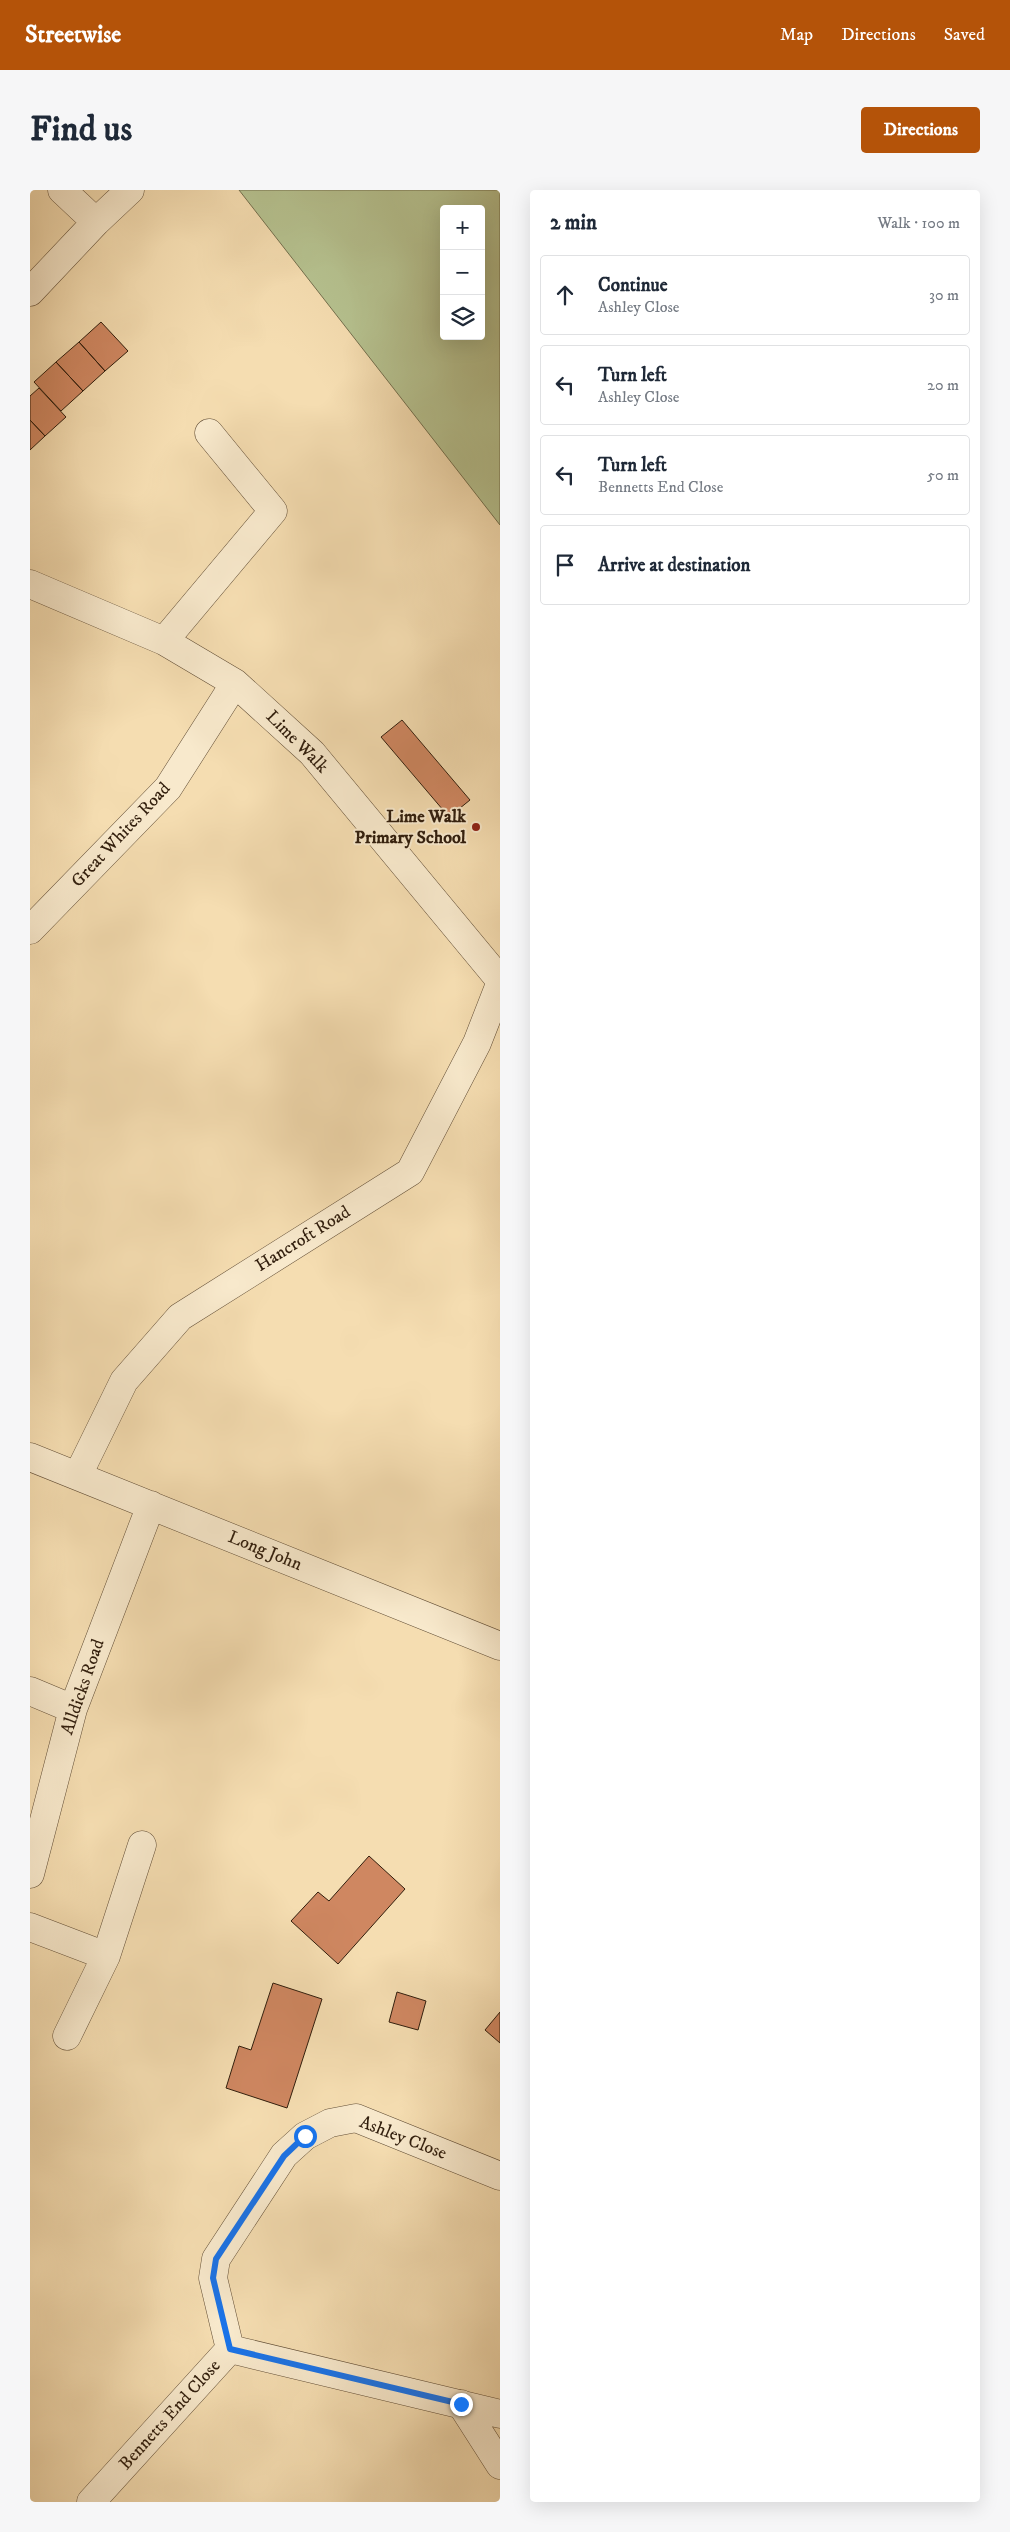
<!DOCTYPE html>
<meta charset="utf-8">
<style>
body{margin:0;font-family:"IM FELL DW Pica",serif;background:#f6f6f7;color:#1f2937}
.controls{position:absolute;right:15px;top:15px;display:grid;overflow:hidden;border-radius:5px;box-shadow:0 5px 20px #0002}
.controls button{width:45px;height:45px;display:grid;place-items:center;padding:0;border:0;border-bottom:1px solid #e0e1e3;background:#fff;color:#1f2937;font:25px sans-serif}
.stop{position:absolute;width:15px;height:15px;margin:-11px;border:4px solid #1a73e8;border-radius:50%;background:#fff}
.stop.end{background:#1a73e8;border-color:#fff;box-shadow:0 1px 5px #0008}
.list{margin:0;padding:0;list-style:none}
h2{display:flex;justify-content:space-between;align-items:center;height:65px;margin:0;padding:0 20px;font-size:21px}
h2 small{font-size:16px;font-weight:400;color:#747a83}
.list li{display:grid;grid-template-columns:32px 1fr auto;gap:15px;align-items:center;box-sizing:border-box;height:80px;margin:0 10px 10px;padding:0 10px;border:1px solid #e0e1e3;border-radius:5px}
.list b{display:block;font-size:19px;white-space:nowrap}
.list p{margin:0;font-size:16px;white-space:nowrap;color:#747a83}
.list em{font-size:16px;font-style:normal;color:#747a83}
.icon{flex:none;width:28px;height:28px;fill:none;stroke:currentColor;stroke-width:2;stroke-linecap:round;stroke-linejoin:round}
.map{position:relative;flex:none;width:470px;height:2312px;overflow:hidden;border-radius:5px}
header{display:flex;align-items:center;gap:30px;box-sizing:border-box;height:70px;padding:0 25px;background:#b45309;color:#fff}
header strong{font-size:24px}
nav{display:flex;gap:28px;margin-inline-start:auto;font-size:18px}
.intro{display:flex;align-items:center;justify-content:space-between;box-sizing:border-box;height:120px;padding:0 30px}
h1{margin:0;font-size:35px}
.button{padding:12px 22px;border-radius:5px;background:#b45309;color:#fff;font-size:18px;font-weight:700}
main{display:flex;gap:30px;padding:0 30px}
aside{flex:1;background:#fff;border-radius:5px;box-shadow:0 5px 20px #0002}
.map>svg:first-child{display:block}
.green{fill:#b6c290;stroke:#74704e;fill-rule:evenodd}
.building{fill:#cf8761;stroke:#311e0d}
.lines{fill:none;stroke-linecap:round;stroke-linejoin:round}
.minor-casing{stroke:#624e36;stroke-width:29}
.minor{stroke:#f8e9cc;stroke-width:28}
.route{stroke:#1a73e8;stroke-width:6}
.poi-dot{fill:#8f2418;stroke:#f8e9cc;stroke-width:2}
.labels{text-anchor:middle;dominant-baseline:central;stroke-width:4;stroke-linejoin:round;paint-order:stroke}
.street-label{font-size:18px;fill:#311e0d;stroke:#f8e9cc}
.poi-label{font-size:18px;font-weight:bold;fill:#311e0d;stroke:#f8e9cc;text-anchor:end}
</style>
<header>
<strong>Streetwise</strong>
<nav><a>Map</a><a>Directions</a><a>Saved</a></nav>
</header>
<div class="intro"><h1>Find us</h1><a class="button">Directions</a></div>
<main>
<div class="map">
<svg width="470" height="2312" viewBox="0 0 470 2312">
<rect width="100%" height="100%" fill="#f5ddb1"/>
<filter id="stains"><feTurbulence type="fractalNoise" baseFrequency=".004" numOctaves="4"/><feColorMatrix values="0 0 0 0 .2 0 0 0 0 .09 0 0 0 0 .02 0 0 0 .5 -.17"/></filter>
<radialGradient id="worn" r=".72"><stop offset=".6" stop-color="#630" stop-opacity="0"/><stop offset="1" stop-color="#630" stop-opacity=".3"/></radialGradient>
<!-- green -->
<path class="green" d="M 209,0 L 470,0 L 470,335 ZM 414,19 L 451,19 L 451,146 L 414,146 Z"/>
<!-- building -->
<path class="building" d="M 71,132 L 98,161 L 75,181 L 49,152 Z
M 49,152 L 75,181 L 53,201 L 26,172 Z
M 26,172 L 53,201 L 31,221 L 4,192 Z
M 9,198 L 36,227 L 15,246 L 0,230 L 0,206 Z
M 0,230 L 15,246 L 0,260 Z
M 372,530 L 440,610 L 419,627 L 351,547 Z
M 339,1666 L 375,1699 L 308,1774 L 261,1731 L 288,1702 L 299,1711 Z
M 243,1793 L 292,1809 L 257,1918 L 196,1898 L 209,1856 L 221,1860 Z
M 367,1802 L 396,1811 L 388,1840 L 359,1832 Z
M 470,1822 L 470,1853 L 455,1840 Z"/>
<g class="lines">
<!-- minor casing -->
<g class="minor-casing">
<path id="minor" d="M 32,0 L 66,32
M 0,102 L 66,32 L 100,0
M 0,394 L 134,451 L 205,493 L 282,563 L 470,790
M 134,451 L 243,321 L 179,243
M 0,740 L 138,598 L 205,493
M 0,1267 L 470,1456
M 48,1285 L 94,1191 L 150,1127 L 380,982 L 447,853 L 470,794
M 0,1501 L 43,1519
M 0,1684 L 43,1519 L 121,1315
M 0,1737 L 76,1766
M 37,1846 L 76,1766 L 112,1655
M 200,2159 L 183,2088 L 186,2069 L 254,1965 L 275,1946 L 300,1933 L 326,1928 L 470,1986
M 431,2214 L 470,2275
M 61,2312 L 200,2159 L 470,2224"/>
</g>
<!-- minor -->
<use href="#minor" class="minor"/>
</g>
<g class="lines">
<!-- route -->
<path class="route" d="M 275,1946 L 254,1966 L 186,2069 L 183,2088 L 200,2159 L 431,2214"/>
</g>
<!-- markers -->
<circle class="poi-dot" cx="446" cy="637" r="5"/>
<g class="labels">
<!-- street labels -->
<g class="street-label">
<text transform="translate(267 552) rotate(45)">Lime Walk</text>
<text transform="translate(91 645) rotate(-47)">Great Whites Road</text>
<text transform="translate(273 1049) rotate(-32)">Hancroft Road</text>
<text transform="translate(235 1361) rotate(22)">Long John</text>
<text transform="translate(53 1497) rotate(-71)">Alldicks Road</text>
<text transform="translate(373 1948) rotate(21)">Ashley Close</text>
<text transform="translate(140 2225) rotate(-48)">Bennetts End Close</text>
</g>
<!-- poi labels -->
<g class="poi-label">
<text x="436" y="627">Lime Walk<tspan x="436" dy="21">Primary School</tspan></text>
</g>
</g>
<rect width="100%" height="100%" filter="url(#stains)"/>
<rect width="100%" height="100%" fill="url(#worn)"/>
</svg>
<div class="controls">
<button>+</button>
<button>−</button>
<button><svg class="icon" aria-label="layers" viewBox="0 0 24 24"><path d="M12 4l9 5-9 5-9-5zM3 14l9 5 9-5"/></svg></button>
</div>
<div class="stop" style="left:275px;top:1946px"></div>
<div class="stop end" style="left:431px;top:2214px"></div>
</div>
<aside>
<h2>2 min<small>Walk · 100 m</small></h2>
<ul class="list">
<li><svg class="icon" aria-label="ahead" viewBox="0 0 24 24"><path d="M12 20V5M6 11l6-6 6 6"/></svg><div><b>Continue</b><p>Ashley Close</p></div><em>30 m</em></li>
<li><svg class="icon" aria-label="left" viewBox="0 0 24 24"><path d="M17 20v-9H6M10 6l-5 5 5 5"/></svg><div><b>Turn left</b><p>Ashley Close</p></div><em>20 m</em></li>
<li><svg class="icon" aria-label="left" viewBox="0 0 24 24"><path d="M17 20v-9H6M10 6l-5 5 5 5"/></svg><div><b>Turn left</b><p>Bennetts End Close</p></div><em>50 m</em></li>
<li><svg class="icon" aria-label="arrive" viewBox="0 0 24 24"><path d="M6 21V4h12l-3 4 3 4H6"/></svg><div><b>Arrive at destination</b></div></li>
</ul>
</aside>
</main>
